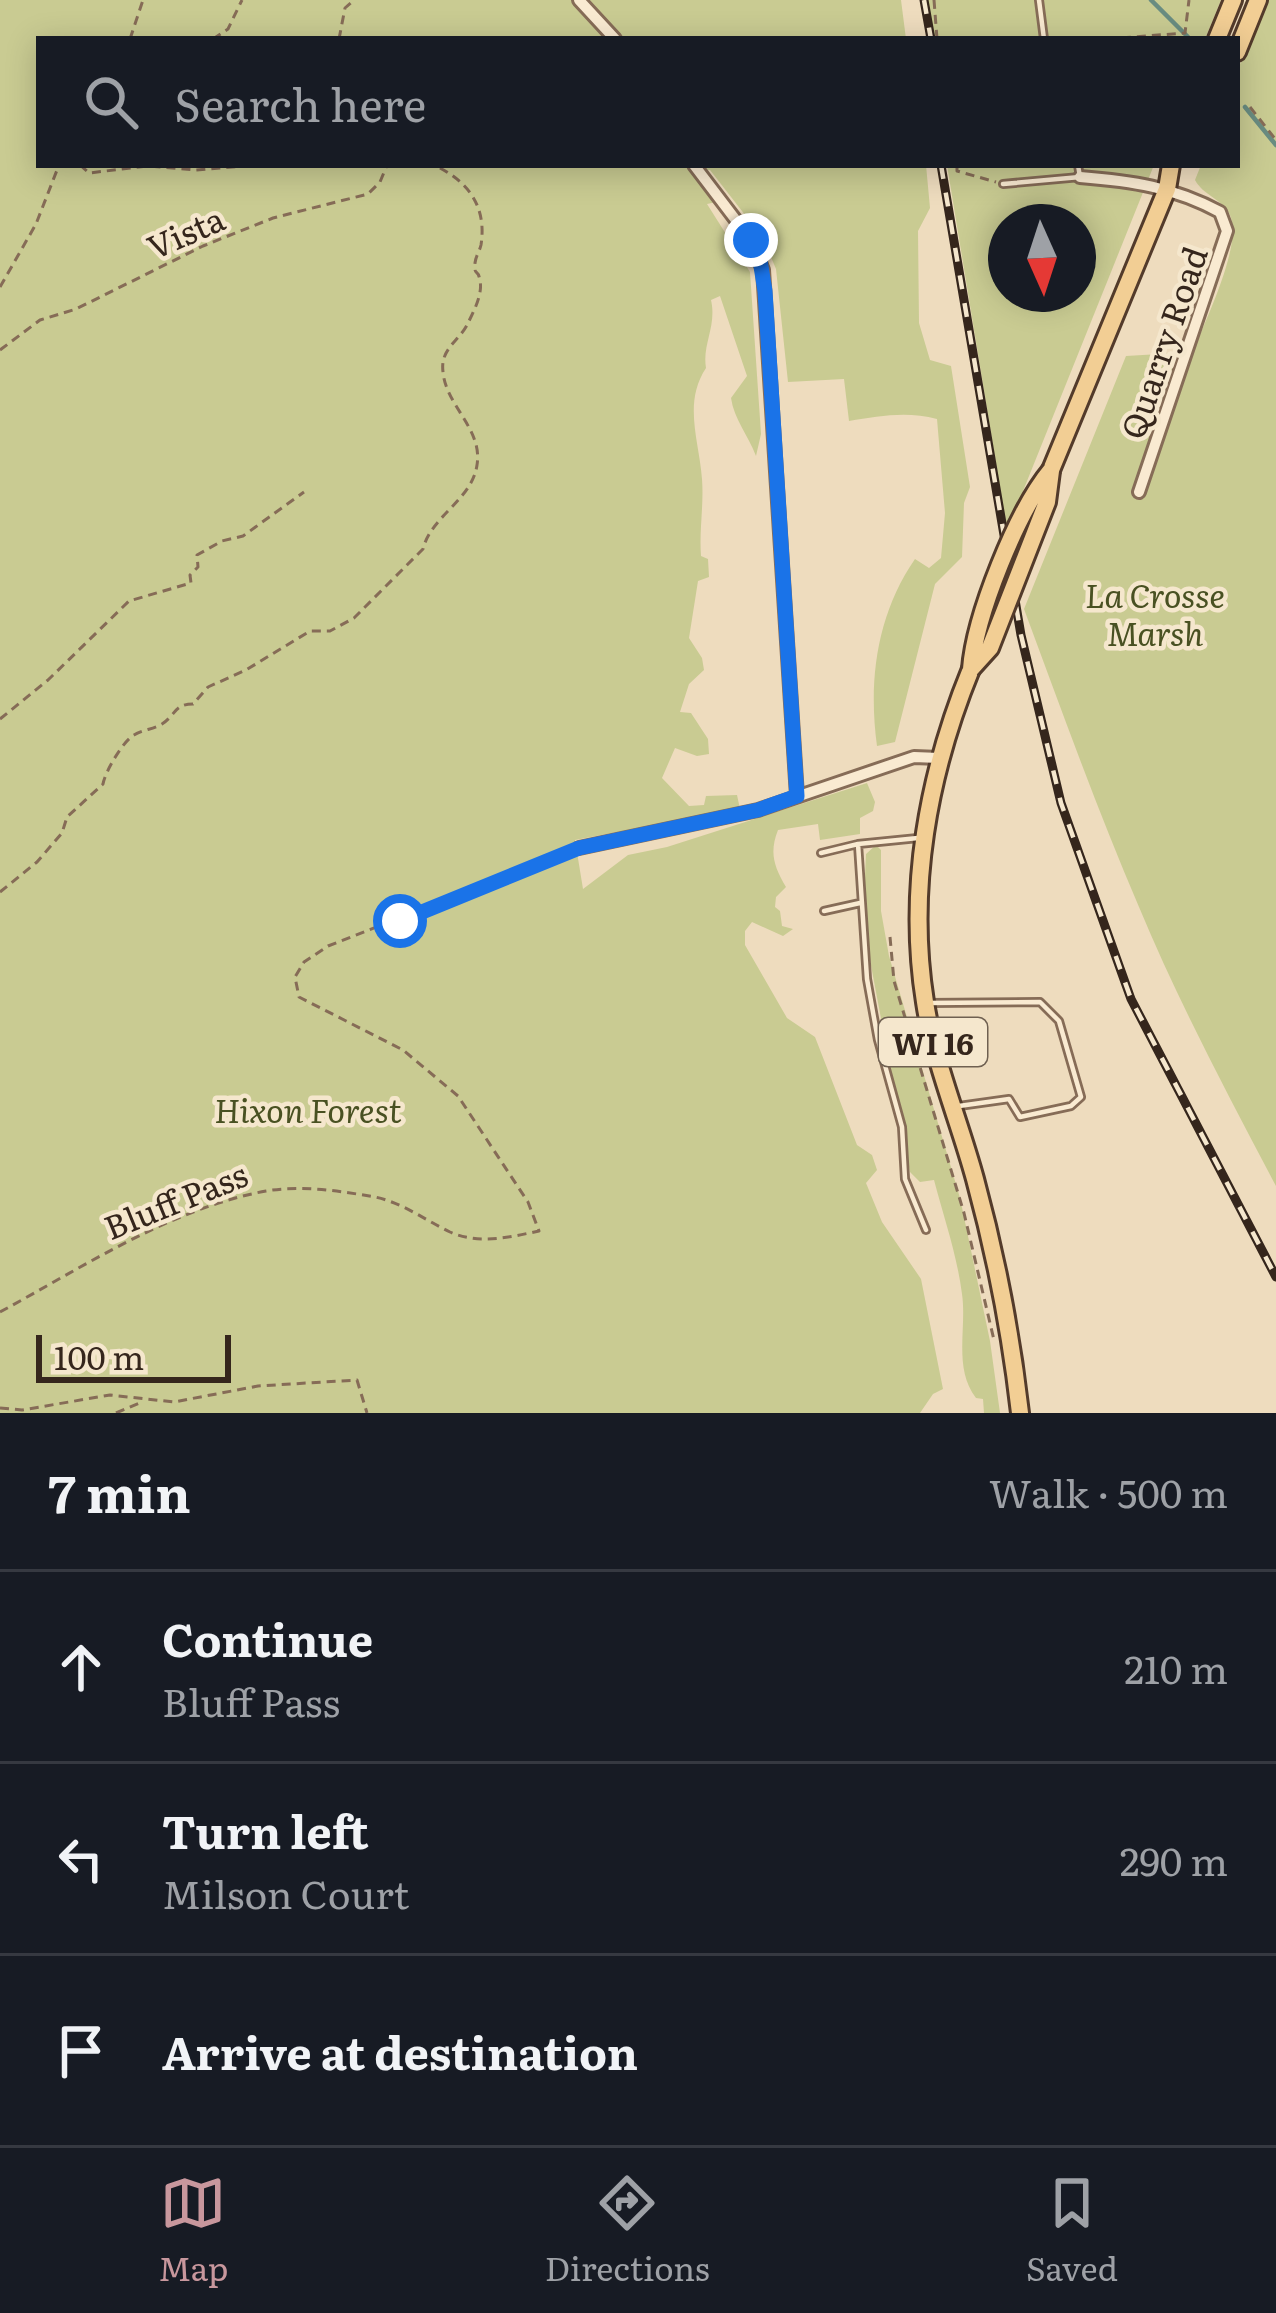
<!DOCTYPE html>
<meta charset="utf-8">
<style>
body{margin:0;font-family:Literata,serif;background:#20242c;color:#f1f3f6}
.compass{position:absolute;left:988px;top:204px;width:108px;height:108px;border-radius:50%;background:#171b24;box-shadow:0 6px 30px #0003;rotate:177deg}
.scale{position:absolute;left:36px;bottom:30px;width:195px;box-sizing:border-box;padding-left:12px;border:6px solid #35261c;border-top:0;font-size:33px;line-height:42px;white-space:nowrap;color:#35261c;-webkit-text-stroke:9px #f5e7cd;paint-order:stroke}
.stop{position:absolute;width:36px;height:36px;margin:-27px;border:9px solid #1a73e8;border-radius:50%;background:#fff}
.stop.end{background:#1a73e8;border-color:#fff;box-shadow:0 3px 12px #0008}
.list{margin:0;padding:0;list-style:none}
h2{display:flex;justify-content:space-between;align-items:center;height:156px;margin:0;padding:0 48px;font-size:51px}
h2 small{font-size:39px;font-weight:400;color:#9ea1a6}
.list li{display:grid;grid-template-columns:78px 1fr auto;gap:36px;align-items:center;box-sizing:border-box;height:192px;padding:0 48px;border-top:3px solid #363941}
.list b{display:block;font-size:45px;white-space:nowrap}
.list p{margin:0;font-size:39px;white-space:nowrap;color:#9ea1a6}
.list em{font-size:39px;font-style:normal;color:#9ea1a6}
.icon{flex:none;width:66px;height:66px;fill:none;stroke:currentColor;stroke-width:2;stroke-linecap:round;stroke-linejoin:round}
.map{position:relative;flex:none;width:1276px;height:1413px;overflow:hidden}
.search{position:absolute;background:#171b24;box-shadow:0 6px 30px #0003;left:36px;right:36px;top:36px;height:132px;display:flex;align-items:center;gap:30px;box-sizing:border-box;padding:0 42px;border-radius:0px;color:#9ea1a6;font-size:45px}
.sheet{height:732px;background:#171b24}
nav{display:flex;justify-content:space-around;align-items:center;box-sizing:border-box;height:168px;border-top:3px solid #363941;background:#171b24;font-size:33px;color:#9ea1a6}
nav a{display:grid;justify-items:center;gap:6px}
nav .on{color:#c8979d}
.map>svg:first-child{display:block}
.green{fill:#c9cb92;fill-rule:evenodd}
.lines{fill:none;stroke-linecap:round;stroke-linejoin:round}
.stream{stroke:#698c81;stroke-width:4.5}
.lane-casing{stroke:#866c57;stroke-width:10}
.street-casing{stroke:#866c57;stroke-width:16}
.primary-casing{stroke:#533b2b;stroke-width:22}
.path{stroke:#866c57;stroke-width:3;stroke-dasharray:9 6;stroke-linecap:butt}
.lane{stroke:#f9ead1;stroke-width:4.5}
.street{stroke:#f9ead1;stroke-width:10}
.primary{stroke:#f2ce94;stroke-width:16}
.rail-casing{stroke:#35261c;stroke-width:9}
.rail{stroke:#f5e7cd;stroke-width:4.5;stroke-dasharray:14;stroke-linecap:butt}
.primary-bridge-casing{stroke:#533b2b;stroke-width:22;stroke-linecap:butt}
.primary-bridge{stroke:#f2ce94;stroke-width:16}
.route{stroke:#1a73e8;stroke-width:15}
.labels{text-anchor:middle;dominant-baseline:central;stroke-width:9;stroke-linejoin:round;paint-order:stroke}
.shield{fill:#f5e7cd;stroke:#6f6051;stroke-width:3}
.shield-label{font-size:30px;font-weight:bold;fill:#35261c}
.street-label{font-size:33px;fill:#35261c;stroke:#f5e7cd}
.park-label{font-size:33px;font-style:italic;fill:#495122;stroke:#f5e7cd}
</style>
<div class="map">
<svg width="1276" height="1413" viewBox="0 0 1276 1413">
<rect width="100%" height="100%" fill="#eedcbe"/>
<!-- green -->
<path class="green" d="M 0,0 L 901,0 L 906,39 L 39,39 L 39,165 L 926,165 L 930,208 L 918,231 L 919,323 L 930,360 L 951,366 L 970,487 L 964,503 L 962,557 L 935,584 L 895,742 L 877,746 C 868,680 877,614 915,559 L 929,568 L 941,558 L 945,513 L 937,419 C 907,411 879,416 849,421 L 844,379 L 788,382 L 776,269 L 763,238 L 710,170 L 699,171 L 721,201 L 707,204 L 750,272 L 761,434 L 756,456 C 748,435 734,419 731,398 L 747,376 L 720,296 L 711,300 C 717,326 702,344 706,368 C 683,403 699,440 702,479 C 704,505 699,530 701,556 L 708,559 L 709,577 L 698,581 L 689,638 L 702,658 L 704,670 L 689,684 L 680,712 L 691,713 L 708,739 L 709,754 L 697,756 L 675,748 L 662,778 L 689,806 L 704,805 L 706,796 L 737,795 L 740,809 L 575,840 L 583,889 L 628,855 L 667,847 L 867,783 L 875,802 L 873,811 L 860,818 L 860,834 L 820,840 L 818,824 L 778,830 C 769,853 774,866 786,887 L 776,897 L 775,907 L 780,911 L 782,926 L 793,929 L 783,936 L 752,922 L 745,931 L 745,945 L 787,1018 L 815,1037 L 857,1145 L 872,1155 L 877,1170 L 866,1183 L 882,1222 L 921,1279 L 943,1389 L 933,1394 L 920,1413 L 0,1413 Z
M 921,0 L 1221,0 L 1205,39 L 927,39 Z
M 1268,0 L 1276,0 L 1276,1186 C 1228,1095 1179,1003 1139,907 C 1097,809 1061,709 1024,609 L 1126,356 L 1193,352 C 1204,322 1245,242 1229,213 C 1220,198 1203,195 1195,180 L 1201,165 L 1237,165 L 1237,71 Z
M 947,165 L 1154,165 L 1007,531 ZM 1006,222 L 1078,222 L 1078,294 L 1006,294 Z
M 876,845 L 881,850 L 881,911 L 889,956 L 960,1198 L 990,1341 L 1000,1413 L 984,1413 L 983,1399 L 976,1398 C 953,1368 967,1328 962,1294 C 957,1255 944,1218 934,1180 L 920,1182 L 910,1172 L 863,923 L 866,854 Z"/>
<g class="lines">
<!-- stream -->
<path class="stream" d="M 1151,0 L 1190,39
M 1245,107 L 1276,145"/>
<!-- lane casing -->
<g class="lane-casing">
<path id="lane" d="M 1039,0 L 1044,39
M 1003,184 L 1080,177 L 1078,165
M 918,838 L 858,844 L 867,979 L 878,1040 L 902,1127 L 905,1179 L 926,1230
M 821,853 L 858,844
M 824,911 L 860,903
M 928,1003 L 1040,1002 L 1059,1021 L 1081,1097 L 1071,1106 L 1020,1117 L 1009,1099 L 959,1106"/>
</g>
<!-- street casing -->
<g class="street-casing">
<path id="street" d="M 579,0 L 615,39
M 694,165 L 751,240 L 763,270 L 797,796
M 1080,177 C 1131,181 1174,187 1220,212 L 1227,231 L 1139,492
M 579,848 L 758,810 L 914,757 L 939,758"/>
</g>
<!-- primary casing -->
<g class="primary-casing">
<path id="primary" d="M 1217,39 L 1233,0
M 1237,52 L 1258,0
M 1051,470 L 1167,189 L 1171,165
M 971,669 C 928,774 907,889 925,1002 C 934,1062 959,1120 975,1179 C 996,1256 1011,1334 1020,1413"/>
</g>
<!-- path -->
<path class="path" d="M 934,0 L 937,39
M 130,39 L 143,0
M 213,39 L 228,29 L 242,0
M 339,39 L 345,8 L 354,0
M 1107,39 L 1185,33 L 1189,0
M 1250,107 L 1276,140
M 80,165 L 89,173 L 148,166 L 196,170 L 255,165
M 957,165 L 957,171 L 996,182
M 0,287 L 36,224 L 59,165
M 0,350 L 40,320 L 76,309 L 203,246 L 273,218 L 368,194 L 380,182 L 387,165
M 0,719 L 48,680 L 129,601 L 191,583 L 190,575 L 198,567 L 197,555 L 222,541 L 243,536 L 304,492
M 0,892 L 37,862 L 62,833 L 67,817 L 103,784 C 105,772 123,741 134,735 C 142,730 154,729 162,724 C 176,715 174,704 193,704 L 208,687 L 246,670 L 310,631 L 330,631 L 354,618 L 423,549 C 431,516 472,500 477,465 C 483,429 446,406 443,372 C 440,349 458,342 467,325 C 473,313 483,294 480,281 C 478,267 474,278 475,263 C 476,255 479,253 481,245 C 487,206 468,181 434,165
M 890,937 L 894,981 L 964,1213 L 994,1340
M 0,1312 C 83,1267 172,1208 266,1191 C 302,1185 340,1191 375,1197 C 403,1203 425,1220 450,1232 C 479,1245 510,1237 539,1231 L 528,1202 L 458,1096 L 403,1050 L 299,997 L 295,977 L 304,962 L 328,946 L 566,853
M 0,1408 L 22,1410 L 110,1395 L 174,1402 L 258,1386 L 357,1380 L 367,1413
M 116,1413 L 142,1402"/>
<!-- lane -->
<use href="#lane" class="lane"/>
<!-- street -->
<use href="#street" class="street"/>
<!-- primary -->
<use href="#primary" class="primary"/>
<!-- rail casing -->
<g class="rail-casing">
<path id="rail" d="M 924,0 L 931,39
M 941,165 L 1021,635 L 1061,803 L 1131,999 L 1276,1277"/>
</g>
<!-- rail -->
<use href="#rail" class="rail"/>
<!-- primary-bridge casing -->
<g class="primary-bridge-casing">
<path id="primary-bridge" d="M 971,669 C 975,616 1017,511 1051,470
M 971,669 L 990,648 L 1047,502 L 1051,471"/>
</g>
<!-- primary-bridge -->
<use href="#primary-bridge" class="primary-bridge"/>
</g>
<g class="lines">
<!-- route -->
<path class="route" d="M 400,921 L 579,848 L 758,810 L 797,796 L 765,291 L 759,254 L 751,240"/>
</g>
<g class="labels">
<!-- shield labels -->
<rect class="shield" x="879" y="1018" width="108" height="48" rx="9"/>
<g class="shield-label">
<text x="933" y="1042">WI 16</text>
</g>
<!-- street labels -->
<g class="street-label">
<text transform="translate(185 231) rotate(-24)">Vista</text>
<text transform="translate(1162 342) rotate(-71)">Quarry Road</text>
<text transform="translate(175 1199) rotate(-22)">Bluff Pass</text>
</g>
<!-- park labels -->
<g class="park-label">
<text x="1155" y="593">La Crosse<tspan x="1155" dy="38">Marsh</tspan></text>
<text x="308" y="1108">Hixon Forest</text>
</g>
</g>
</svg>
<svg class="compass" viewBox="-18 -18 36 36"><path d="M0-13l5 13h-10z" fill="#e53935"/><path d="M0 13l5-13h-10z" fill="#9ea1a6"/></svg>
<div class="scale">100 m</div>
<div class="stop" style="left:400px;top:921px"></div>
<div class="stop end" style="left:751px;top:240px"></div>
<div class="search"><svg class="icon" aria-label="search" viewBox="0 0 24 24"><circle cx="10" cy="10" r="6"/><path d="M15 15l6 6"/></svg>Search here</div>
</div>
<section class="sheet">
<h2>7 min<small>Walk · 500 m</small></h2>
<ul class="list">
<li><svg class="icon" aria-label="ahead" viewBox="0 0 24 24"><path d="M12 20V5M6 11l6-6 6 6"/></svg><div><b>Continue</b><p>Bluff Pass</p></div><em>210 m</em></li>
<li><svg class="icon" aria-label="left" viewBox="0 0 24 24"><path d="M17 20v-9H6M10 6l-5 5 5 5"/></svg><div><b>Turn left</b><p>Milson Court</p></div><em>290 m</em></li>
<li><svg class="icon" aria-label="arrive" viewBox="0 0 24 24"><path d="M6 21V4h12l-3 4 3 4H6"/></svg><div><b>Arrive at destination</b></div></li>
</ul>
</section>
<nav>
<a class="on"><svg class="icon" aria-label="map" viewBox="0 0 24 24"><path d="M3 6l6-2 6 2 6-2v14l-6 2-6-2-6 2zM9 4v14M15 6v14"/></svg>Map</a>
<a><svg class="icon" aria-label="directions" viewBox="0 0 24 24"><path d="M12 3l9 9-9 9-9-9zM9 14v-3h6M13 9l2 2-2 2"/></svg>Directions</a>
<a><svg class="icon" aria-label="saved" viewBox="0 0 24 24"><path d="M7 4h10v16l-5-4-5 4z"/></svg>Saved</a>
</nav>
